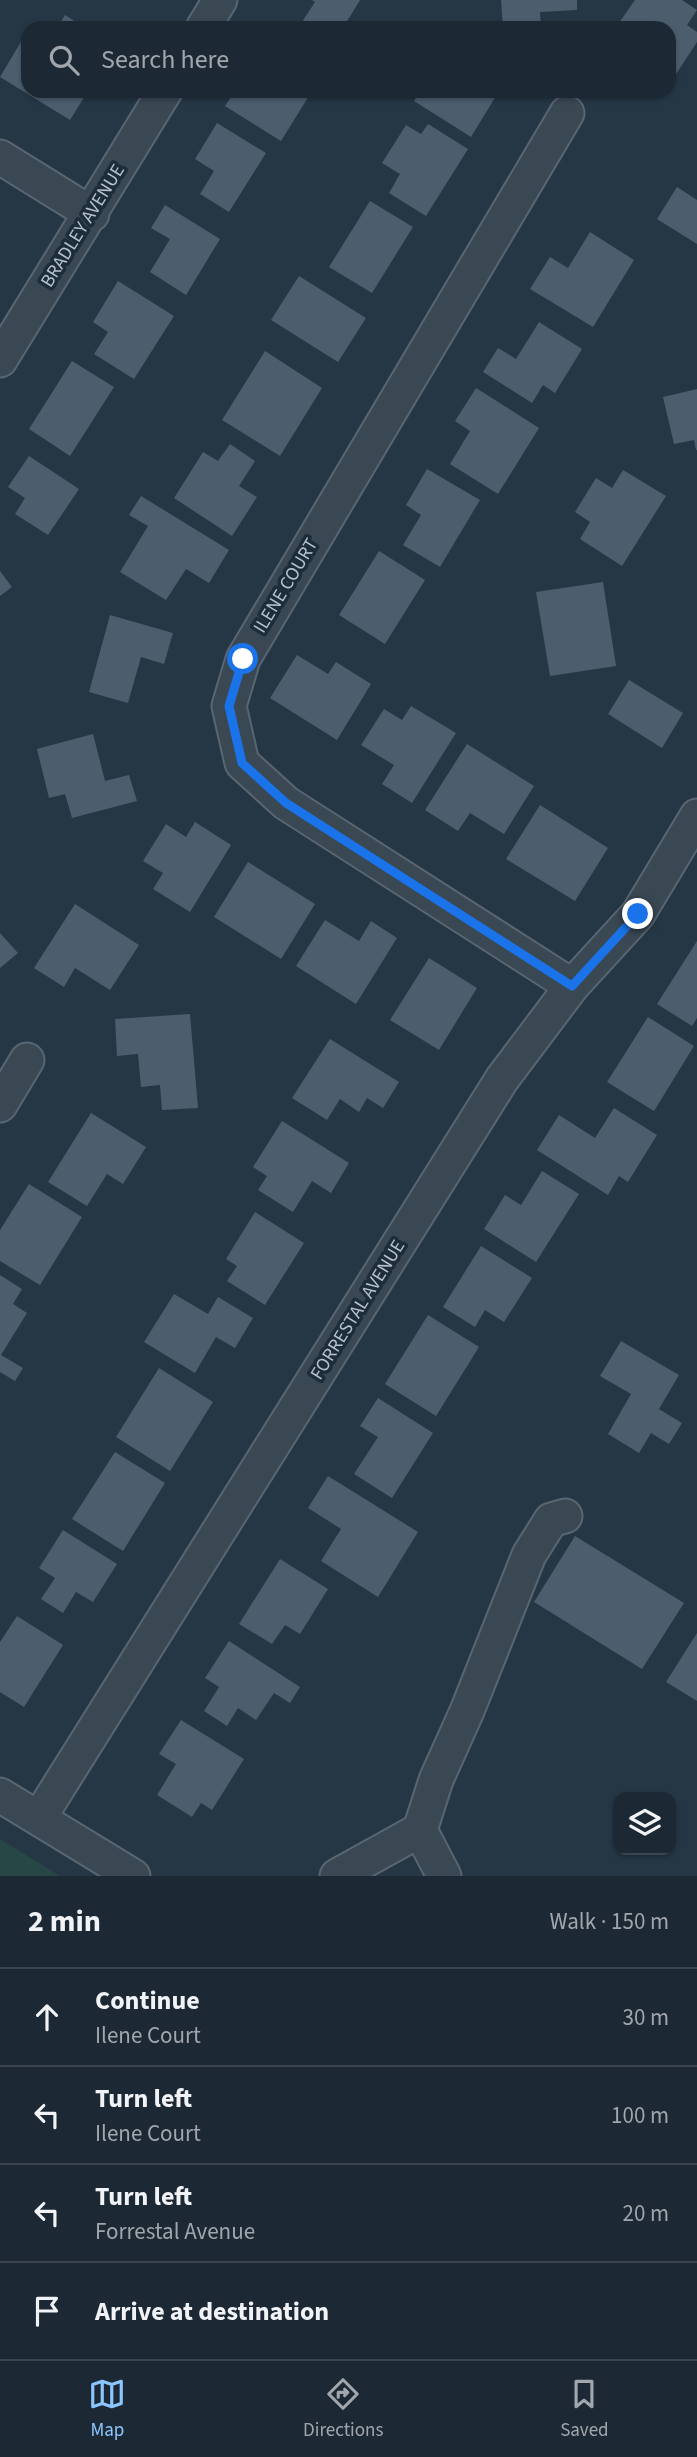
<!DOCTYPE html>
<meta charset="utf-8">
<style>
body{margin:0;font-family:"Source Sans 3",sans-serif;background:#25313c;color:#f1f3f6}
.controls{position:absolute;right:21px;bottom:21px;display:grid;overflow:hidden;border-radius:14px;box-shadow:0 2px 5px #0004}
.controls button{width:63px;height:63px;display:grid;place-items:center;padding:0;border:0;border-bottom:2px solid #3a454f;background:#1c2934;color:#f1f3f6;font:35px sans-serif}
.stop{position:absolute;width:21px;height:21px;margin:-16px;border:5px solid #1a73e8;border-radius:50%;background:#fff}
.stop.end{background:#1a73e8;border-color:#fff;box-shadow:0 2px 7px #0008}
.list{margin:0;padding:0;list-style:none}
h2{display:flex;justify-content:space-between;align-items:center;height:91px;margin:0;padding:0 28px;font-size:30px}
h2 small{font-size:23px;font-weight:400;color:#a0a6ac}
.list li{display:grid;grid-template-columns:46px 1fr auto;gap:21px;align-items:center;box-sizing:border-box;height:98px;padding:0 28px;border-top:2px solid #3a454f}
.list b{display:block;font-size:26px;white-space:nowrap}
.list p{margin:0;font-size:23px;white-space:nowrap;color:#a0a6ac}
.list em{font-size:23px;font-style:normal;color:#a0a6ac}
.icon{flex:none;width:38px;height:38px;fill:none;stroke:currentColor;stroke-width:2;stroke-linecap:round;stroke-linejoin:round}
.map{position:relative;flex:none;width:697px;height:1876px;overflow:hidden}
.search{position:absolute;background:#1c2934;box-shadow:0 2px 5px #0004;left:21px;right:21px;top:21px;height:77px;display:flex;align-items:center;gap:18px;box-sizing:border-box;padding:0 24px;border-radius:21px;color:#a0a6ac;font-size:26px}
.sheet{height:483px;background:#1c2934}
nav{display:flex;justify-content:space-around;align-items:center;box-sizing:border-box;height:98px;border-top:2px solid #3a454f;background:#1c2934;font-size:19px;color:#a0a6ac}
nav a{display:grid;justify-items:center;gap:4px}
nav .on{color:#8bc6ff}
.map>svg:first-child{display:block}
.green{fill:#274646}
.building{fill:#4c5e6e}
.lines{fill:none;stroke-linecap:round;stroke-linejoin:round}
.minor-casing{stroke:#596672;stroke-width:37}
.minor{stroke:#3a4854;stroke-width:33}
.route{stroke:#1a73e8;stroke-width:9}
.labels{text-anchor:middle;dominant-baseline:central;stroke-width:7;stroke-linejoin:round;paint-order:stroke}
.street-label{font-size:19px;fill:#b8c3ce;stroke:#1e2d3a}
</style>
<div class="map">
<svg width="697" height="1876" viewBox="0 0 697 1876">
<rect width="100%" height="100%" fill="#253745"/>
<!-- green -->
<path class="green" d="M 0,1839 L 60,1876 L 0,1876 Z"/>
<!-- building -->
<path class="building" d="M 312,0 L 360,0 L 343,28 L 298,28 L 315,2 Z
M 501,0 L 577,0 L 577,10 L 540,12 L 541,28 L 503,28 Z
M 635,0 L 682,0 L 697,10 L 687,25 L 697,32 L 697,42 L 669,85 L 669,28 L 626,28 L 619,23 Z
M 65,15 L 85,28 L 57,28 Z
M 22,40 L 28,43 L 28,91 L 88,91 L 70,120 L 0,77 Z
M 235,91 L 312,91 L 281,141 L 225,106 Z
M 420,91 L 499,91 L 471,137 L 414,101 Z
M 217,123 L 266,153 L 229,212 L 200,194 L 214,171 L 195,159 Z
M 428,124 L 468,149 L 426,216 L 389,193 L 400,174 L 382,163 L 406,125 L 421,134 Z
M 677,187 L 697,200 L 697,244 L 657,219 Z
M 370,201 L 413,227 L 372,293 L 329,267 Z
M 165,205 L 220,239 L 186,295 L 150,272 L 170,239 L 151,228 Z
M 590,232 L 634,260 L 593,327 L 530,289 L 550,257 L 568,268 Z
M 299,276 L 366,318 L 338,362 L 271,320 Z
M 118,281 L 174,316 L 134,379 L 94,354 L 108,332 L 93,322 Z
M 539,322 L 582,349 L 555,393 L 543,385 L 532,403 L 483,372 L 498,348 L 516,359 Z
M 265,351 L 322,388 L 280,456 L 222,420 Z
M 72,361 L 114,387 L 70,456 L 29,429 Z
M 476,388 L 539,428 L 498,494 L 450,464 L 470,431 L 455,421 Z
M 697,389 L 697,450 L 696,450 L 694,440 L 674,444 L 663,397 Z
M 230,444 L 255,461 L 239,486 L 257,497 L 232,536 L 174,498 L 203,452 L 218,461 Z
M 29,456 L 79,489 L 48,535 L 15,514 L 25,498 L 8,487 Z
M 427,469 L 480,500 L 440,567 L 403,545 L 421,515 L 406,505 Z
M 623,470 L 666,496 L 622,566 L 580,539 L 590,522 L 575,512 L 596,478 L 612,488 Z
M 141,496 L 229,550 L 209,583 L 186,569 L 166,600 L 120,572 L 148,526 L 129,515 Z
M 379,551 L 425,580 L 385,644 L 339,615 Z
M 0,571 L 12,587 L 0,596 Z
M 603,582 L 616,666 L 550,676 L 536,592 Z
M 110,615 L 173,633 L 164,664 L 141,657 L 128,703 L 89,692 Z
M 297,655 L 328,674 L 336,662 L 371,684 L 337,740 L 270,698 Z
M 629,680 L 683,713 L 662,748 L 608,714 Z
M 411,706 L 456,733 L 412,803 L 382,784 L 394,765 L 361,745 L 384,709 L 402,720 Z
M 93,734 L 105,781 L 129,775 L 137,801 L 72,818 L 65,794 L 49,798 L 37,749 Z
M 467,744 L 534,786 L 504,834 L 470,813 L 458,831 L 425,810 Z
M 540,805 L 608,848 L 575,901 L 506,859 Z
M 195,822 L 231,845 L 190,912 L 153,889 L 163,873 L 143,861 L 166,824 L 186,837 Z
M 248,862 L 315,904 L 281,959 L 214,917 Z
M 75,904 L 139,945 L 110,990 L 75,968 L 64,987 L 34,968 Z
M 325,920 L 359,941 L 371,921 L 397,938 L 356,1004 L 296,966 Z
M 0,933 L 18,953 L 0,968 Z
M 697,941 L 697,1018 L 692,1026 L 657,1004 Z
M 429,958 L 477,988 L 439,1050 L 390,1020 Z
M 190,1014 L 198,1108 L 162,1110 L 160,1085 L 141,1087 L 138,1054 L 117,1056 L 115,1019 Z
M 648,1017 L 694,1046 L 654,1111 L 607,1082 Z
M 330,1039 L 399,1082 L 383,1108 L 367,1098 L 359,1112 L 340,1099 L 327,1120 L 292,1098 Z
M 614,1108 L 657,1135 L 628,1182 L 619,1176 L 608,1195 L 537,1150 L 559,1115 L 595,1138 Z
M 91,1113 L 146,1147 L 123,1184 L 107,1174 L 87,1206 L 48,1182 Z
M 282,1121 L 349,1163 L 331,1193 L 312,1181 L 293,1212 L 258,1190 L 267,1176 L 253,1167 Z
M 542,1171 L 579,1194 L 536,1262 L 484,1229 L 505,1195 L 521,1205 Z
M 29,1184 L 82,1217 L 40,1285 L 0,1261 L 0,1230 Z
M 255,1212 L 304,1243 L 265,1305 L 227,1281 L 237,1266 L 226,1259 Z
M 481,1246 L 532,1278 L 504,1322 L 485,1310 L 475,1327 L 443,1307 Z
M 0,1275 L 22,1289 L 13,1304 L 27,1313 L 1,1355 L 23,1368 L 15,1381 L 0,1372 Z
M 174,1294 L 208,1314 L 218,1297 L 253,1318 L 235,1348 L 216,1337 L 195,1373 L 144,1342 Z
M 428,1315 L 479,1347 L 436,1416 L 385,1384 Z
M 621,1341 L 679,1375 L 659,1409 L 682,1423 L 669,1444 L 651,1433 L 639,1453 L 608,1434 L 631,1394 L 600,1376 Z
M 159,1368 L 213,1402 L 170,1471 L 116,1437 Z
M 378,1398 L 433,1433 L 392,1498 L 354,1474 L 378,1437 L 360,1426 Z
M 115,1452 L 165,1483 L 123,1551 L 72,1519 Z
M 328,1476 L 418,1532 L 378,1597 L 321,1561 L 341,1529 L 308,1508 Z
M 63,1530 L 117,1564 L 93,1602 L 76,1592 L 63,1613 L 41,1599 L 55,1578 L 39,1568 Z
M 575,1536 L 684,1603 L 642,1669 L 534,1602 Z
M 280,1559 L 328,1589 L 300,1634 L 285,1625 L 272,1644 L 239,1624 Z
M 17,1616 L 63,1645 L 24,1707 L 0,1692 L 0,1642 Z
M 697,1633 L 697,1701 L 666,1682 Z
M 229,1641 L 300,1687 L 290,1703 L 274,1693 L 256,1720 L 238,1708 L 227,1726 L 204,1711 L 219,1687 L 205,1678 Z
M 181,1720 L 244,1759 L 212,1810 L 201,1803 L 192,1817 L 157,1795 L 176,1764 L 159,1754 Z"/>
<g class="lines">
<!-- minor casing -->
<g class="minor-casing">
<path id="minor" d="M 203,28 L 220,0
M 567,113 L 243,659 L 229,706 L 242,763 L 286,803 L 572,986
M 0,157 L 92,214
M 0,360 L 165,91
M 0,1105 L 27,1060
M 0,1795 L 133,1876
M 39,1818 L 502,1079 L 572,986 L 638,914 L 697,816
M 420,1830 L 444,1876
M 337,1876 L 420,1830 L 436,1780 L 467,1711 L 529,1555 L 551,1520 L 565,1516"/>
</g>
<!-- minor -->
<use href="#minor" class="minor"/>
</g>
<g class="lines">
<!-- route -->
<path class="route" d="M 243,659 L 229,706 L 242,763 L 286,803 L 572,986 L 638,914"/>
</g>
<g class="labels">
<!-- street labels -->
<g class="street-label">
<text transform="translate(83 226) rotate(-58)">BRADLEY AVENUE</text>
<text transform="translate(286 586) rotate(-59)">ILENE COURT</text>
<text transform="translate(358 1310) rotate(-58)">FORRESTAL AVENUE</text>
</g>
</g>
</svg>
<div class="controls">
<button><svg class="icon" aria-label="layers" viewBox="0 0 24 24"><path d="M12 4l9 5-9 5-9-5zM3 14l9 5 9-5"/></svg></button>
</div>
<div class="stop" style="left:243px;top:659px"></div>
<div class="stop end" style="left:638px;top:914px"></div>
<div class="search"><svg class="icon" aria-label="search" viewBox="0 0 24 24"><circle cx="10" cy="10" r="6"/><path d="M15 15l6 6"/></svg>Search here</div>
</div>
<section class="sheet">
<h2>2 min<small>Walk · 150 m</small></h2>
<ul class="list">
<li><svg class="icon" aria-label="ahead" viewBox="0 0 24 24"><path d="M12 20V5M6 11l6-6 6 6"/></svg><div><b>Continue</b><p>Ilene Court</p></div><em>30 m</em></li>
<li><svg class="icon" aria-label="left" viewBox="0 0 24 24"><path d="M17 20v-9H6M10 6l-5 5 5 5"/></svg><div><b>Turn left</b><p>Ilene Court</p></div><em>100 m</em></li>
<li><svg class="icon" aria-label="left" viewBox="0 0 24 24"><path d="M17 20v-9H6M10 6l-5 5 5 5"/></svg><div><b>Turn left</b><p>Forrestal Avenue</p></div><em>20 m</em></li>
<li><svg class="icon" aria-label="arrive" viewBox="0 0 24 24"><path d="M6 21V4h12l-3 4 3 4H6"/></svg><div><b>Arrive at destination</b></div></li>
</ul>
</section>
<nav>
<a class="on"><svg class="icon" aria-label="map" viewBox="0 0 24 24"><path d="M3 6l6-2 6 2 6-2v14l-6 2-6-2-6 2zM9 4v14M15 6v14"/></svg>Map</a>
<a><svg class="icon" aria-label="directions" viewBox="0 0 24 24"><path d="M12 3l9 9-9 9-9-9zM9 14v-3h6M13 9l2 2-2 2"/></svg>Directions</a>
<a><svg class="icon" aria-label="saved" viewBox="0 0 24 24"><path d="M7 4h10v16l-5-4-5 4z"/></svg>Saved</a>
</nav>
